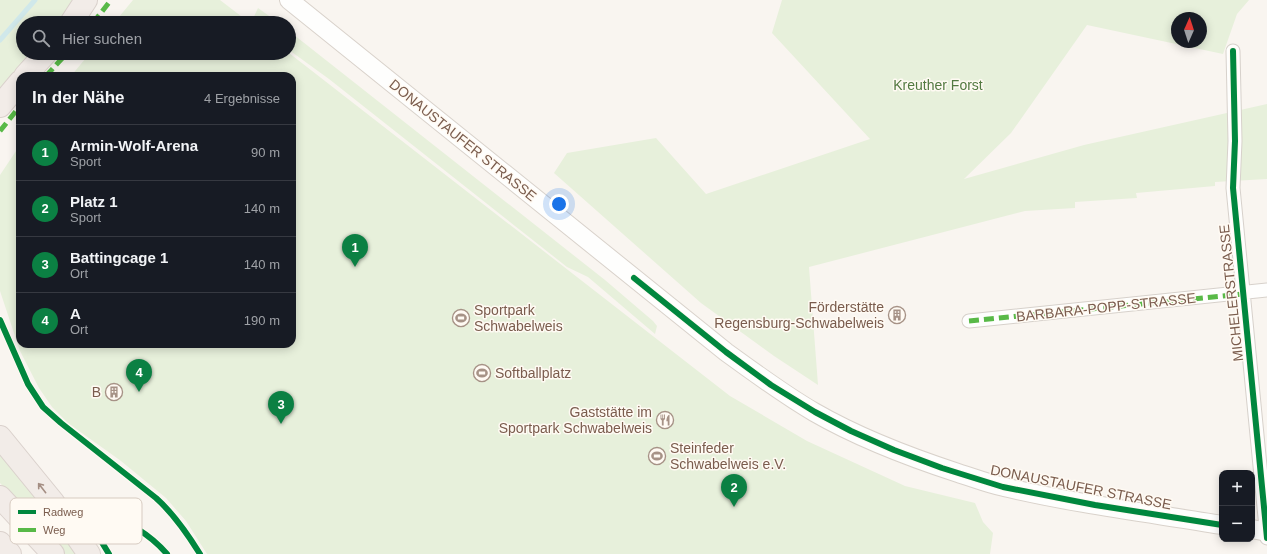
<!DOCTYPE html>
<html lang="de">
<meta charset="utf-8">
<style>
body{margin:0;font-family:Helvetica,sans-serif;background:#242831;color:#f1f3f6}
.controls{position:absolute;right:12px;bottom:12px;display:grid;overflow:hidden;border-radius:8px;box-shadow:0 2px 10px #0003}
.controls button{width:36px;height:36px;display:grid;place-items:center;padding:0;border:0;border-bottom:1px solid #363941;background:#171b24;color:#f1f3f6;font:20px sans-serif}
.compass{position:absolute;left:1171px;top:12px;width:36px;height:36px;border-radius:50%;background:#171b24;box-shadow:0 2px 10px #0003;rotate:3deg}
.you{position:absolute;left:559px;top:204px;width:14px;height:14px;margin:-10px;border:3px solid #fff;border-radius:50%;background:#1a73e8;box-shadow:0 0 0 6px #1a73e833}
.badge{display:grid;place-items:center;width:26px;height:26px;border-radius:50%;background:#0b8043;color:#fff;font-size:13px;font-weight:700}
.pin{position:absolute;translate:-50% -33px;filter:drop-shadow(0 1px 2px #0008)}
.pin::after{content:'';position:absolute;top:21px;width:14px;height:12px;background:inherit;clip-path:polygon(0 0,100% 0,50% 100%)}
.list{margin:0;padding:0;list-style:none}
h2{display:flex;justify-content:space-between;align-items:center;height:52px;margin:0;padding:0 16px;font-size:17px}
h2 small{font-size:13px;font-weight:400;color:#9ea1a6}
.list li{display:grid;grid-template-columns:26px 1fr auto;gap:12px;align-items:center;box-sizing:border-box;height:56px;padding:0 16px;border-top:1px solid #363941}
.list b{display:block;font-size:15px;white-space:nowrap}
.list p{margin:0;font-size:13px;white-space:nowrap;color:#9ea1a6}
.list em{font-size:13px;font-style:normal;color:#9ea1a6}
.icon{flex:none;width:22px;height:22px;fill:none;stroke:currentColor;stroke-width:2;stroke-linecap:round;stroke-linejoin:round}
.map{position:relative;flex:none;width:1267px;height:554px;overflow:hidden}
.search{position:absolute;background:#171b24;box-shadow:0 2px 10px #0003;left:16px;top:16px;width:280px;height:44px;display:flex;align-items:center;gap:10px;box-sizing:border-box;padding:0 14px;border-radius:22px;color:#9ea1a6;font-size:15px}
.panel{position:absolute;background:#171b24;box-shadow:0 2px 10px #0003;left:16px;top:72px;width:280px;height:276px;border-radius:12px}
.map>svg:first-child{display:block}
.green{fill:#e7f0db;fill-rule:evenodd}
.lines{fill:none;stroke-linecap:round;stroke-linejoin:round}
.stream{stroke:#d0e8ea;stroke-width:5}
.minor-casing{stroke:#d7d1cb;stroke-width:15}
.secondary-casing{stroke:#d9d2cb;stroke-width:20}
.trunk-casing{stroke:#dad1cc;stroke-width:24}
.minor{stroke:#fefefd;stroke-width:13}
.secondary{stroke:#fefefd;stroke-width:18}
.trunk{stroke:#f2ece8;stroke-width:22}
.quiet{stroke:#58b947;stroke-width:5;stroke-dasharray:10 5;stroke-linecap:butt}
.cycleway-casing{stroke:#fffaf3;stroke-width:8}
.cycleway{stroke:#00873e;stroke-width:6}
.oneway{stroke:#a48e83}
.labels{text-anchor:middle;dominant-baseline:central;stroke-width:3;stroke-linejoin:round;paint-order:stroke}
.park-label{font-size:14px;fill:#537a41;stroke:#fffaf3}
.street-label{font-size:14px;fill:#7a5c4d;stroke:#fffaf3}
.poi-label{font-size:14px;fill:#7a5c4d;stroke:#fffaf3;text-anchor:end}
.key{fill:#fffaf3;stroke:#d7cbc1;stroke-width:1}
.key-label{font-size:11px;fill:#7a5c4d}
</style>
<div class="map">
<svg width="1267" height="554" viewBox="0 0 1267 554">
<rect width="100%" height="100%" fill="#f9f5f0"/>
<!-- green -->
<path class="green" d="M 0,0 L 74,0 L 60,23 L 23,23 L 23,53 L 35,53 L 0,91 Z
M 133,0 L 220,0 L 250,23 L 114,23 Z
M 782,0 L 1249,0 L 1237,14 L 1223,54 L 1087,25 L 1011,133 L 964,179 L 1084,145 L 1267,104 L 1267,179 L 1215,182 L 1215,186 L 1136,193 L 1137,198 L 1075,202 L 1075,208 L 1025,211 L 809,267 L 818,385 L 774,356 L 701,303 L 554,173 L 567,153 L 656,138 L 706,194 L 870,139 L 772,33 ZM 1177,18 L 1201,18 L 1201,42 L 1177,42 Z
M 258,8 L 279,23 L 251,23 Z
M 289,31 L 605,280 L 653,321 L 657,326 L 655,334 L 588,277 L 567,267 L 329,79 L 289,50 Z
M 90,53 L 289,53 L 730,396 L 807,441 L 905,486 L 975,503 L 983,522 L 993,533 L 990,554 L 207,554 L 186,521 L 166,498 L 121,461 L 68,423 L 52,407 L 39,388 L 20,351 L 0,291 L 0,175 L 20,145 L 20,344 L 292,344 L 292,76 L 71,76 Z
M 0,449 L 80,554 L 65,554 L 0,483 Z"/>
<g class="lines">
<!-- stream -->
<path class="stream" d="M 0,40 L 35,0"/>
<!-- minor casing -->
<g class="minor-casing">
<path id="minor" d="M 1233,51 L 1235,141 L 1233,188 L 1267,538
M 969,321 L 1267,290"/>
</g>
<!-- secondary casing -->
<g class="secondary-casing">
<path id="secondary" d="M 289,0 L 726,352 C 755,373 783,394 814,412 C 859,438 909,457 958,473 C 974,478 989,484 1004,487 C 1076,504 1149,513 1222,525
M 1252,529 L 1267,532"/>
</g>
<!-- trunk casing -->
<g class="trunk-casing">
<path id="trunk" d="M 71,23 L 86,0
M 25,76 L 46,53
M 0,106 L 20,82
M 0,437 L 53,502 L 89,554
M 0,497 L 53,554
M 0,543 L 10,554"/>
</g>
<!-- minor -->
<use href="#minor" class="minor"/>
<!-- secondary -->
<use href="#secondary" class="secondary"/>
<!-- trunk -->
<use href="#trunk" class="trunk"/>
<!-- quiet -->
<path class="quiet" d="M 93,23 L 111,0
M 46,76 L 67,53
M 0,131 L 20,106
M 969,321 L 1243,294"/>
<!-- cycleway casing -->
<g class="cycleway-casing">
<path id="cycleway" d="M 1233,51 L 1235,141 L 1233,188 L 1267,538
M 634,278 L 726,352 L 771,385 L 815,412 L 851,431 L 894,450 L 942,468 L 1003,487 L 1095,505 L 1222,525
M 0,320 L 28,384 L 43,407 L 61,423 L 156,498 C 174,514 187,533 200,554
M 109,554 L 89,521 L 100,510 C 126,521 149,533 167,554"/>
</g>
<!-- cycleway -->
<use href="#cycleway" class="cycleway"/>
</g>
<!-- one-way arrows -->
<defs><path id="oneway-shaft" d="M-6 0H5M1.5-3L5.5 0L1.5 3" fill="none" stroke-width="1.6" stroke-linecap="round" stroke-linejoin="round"/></defs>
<use class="oneway" href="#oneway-shaft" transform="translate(42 488) rotate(-128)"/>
<!-- icons -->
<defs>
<g id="building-ring" transform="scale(0.9)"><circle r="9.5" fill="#fffaf3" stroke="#a69286" stroke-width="1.5"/><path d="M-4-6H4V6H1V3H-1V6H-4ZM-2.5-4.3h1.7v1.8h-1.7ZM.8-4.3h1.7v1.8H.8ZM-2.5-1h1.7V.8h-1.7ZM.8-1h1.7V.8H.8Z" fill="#a69286"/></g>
<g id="stadium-ring" transform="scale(0.9)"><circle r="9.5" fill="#fffaf3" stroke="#a69286" stroke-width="1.5"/><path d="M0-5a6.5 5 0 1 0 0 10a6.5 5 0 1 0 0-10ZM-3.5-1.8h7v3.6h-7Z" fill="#a69286"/></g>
<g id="restaurant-ring" transform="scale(0.9)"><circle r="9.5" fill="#fffaf3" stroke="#a69286" stroke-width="1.5"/><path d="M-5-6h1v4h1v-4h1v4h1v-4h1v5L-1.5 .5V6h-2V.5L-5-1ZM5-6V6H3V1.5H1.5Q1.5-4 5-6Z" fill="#a69286"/></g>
</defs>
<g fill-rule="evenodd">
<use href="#building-ring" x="897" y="315"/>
<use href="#stadium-ring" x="461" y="318"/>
<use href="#stadium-ring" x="482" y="373"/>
<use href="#building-ring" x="114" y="392"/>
<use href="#restaurant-ring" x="665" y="420"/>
<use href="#stadium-ring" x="657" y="456"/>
</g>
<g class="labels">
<!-- park labels -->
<g class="park-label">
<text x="938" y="85">Kreuther Forst</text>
</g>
<!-- street labels -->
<g class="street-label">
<text transform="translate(463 140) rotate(39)">DONAUSTAUFER STRASSE</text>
<text transform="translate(1231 293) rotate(-96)">MICHELERSTRASSE</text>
<text transform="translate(1106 307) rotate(-6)">BARBARA-POPP-STRASSE</text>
<text transform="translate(1081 487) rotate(11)">DONAUSTAUFER STRASSE</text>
</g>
<!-- poi labels -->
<g class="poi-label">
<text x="884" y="307">Förderstätte<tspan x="884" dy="16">Regensburg-Schwabelweis</tspan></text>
<text x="474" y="310" text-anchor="start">Sportpark<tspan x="474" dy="16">Schwabelweis</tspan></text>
<text x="495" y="373" text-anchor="start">Softballplatz</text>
<text x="101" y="392">B</text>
<text x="652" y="412">Gaststätte im<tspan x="652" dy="16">Sportpark Schwabelweis</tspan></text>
<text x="670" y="448" text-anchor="start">Steinfeder<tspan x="670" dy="16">Schwabelweis e.V.</tspan></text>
</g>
</g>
<!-- legend -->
<rect x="10" y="498" width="132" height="46" rx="6" class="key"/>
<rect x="18" y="510" width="18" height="4" fill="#00873e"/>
<rect x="18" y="528" width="18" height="4" fill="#58b947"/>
<g class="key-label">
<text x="43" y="516">Radweg</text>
<text x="43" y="534">Weg</text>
</g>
</svg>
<div class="controls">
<button>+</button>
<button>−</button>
</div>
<svg class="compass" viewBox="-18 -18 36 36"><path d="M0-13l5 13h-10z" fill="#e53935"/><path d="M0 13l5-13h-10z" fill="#9ea1a6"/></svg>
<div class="you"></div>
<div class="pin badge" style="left:355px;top:267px">1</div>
<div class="pin badge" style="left:734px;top:507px">2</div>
<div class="pin badge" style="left:281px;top:424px">3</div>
<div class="pin badge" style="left:139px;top:392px">4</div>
<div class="search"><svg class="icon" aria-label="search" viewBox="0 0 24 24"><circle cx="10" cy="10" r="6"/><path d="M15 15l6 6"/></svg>Hier suchen</div>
<section class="panel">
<h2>In der Nähe<small>4 Ergebnisse</small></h2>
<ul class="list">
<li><span class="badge">1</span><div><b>Armin-Wolf-Arena</b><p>Sport</p></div><em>90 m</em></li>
<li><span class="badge">2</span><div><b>Platz 1</b><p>Sport</p></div><em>140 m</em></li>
<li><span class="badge">3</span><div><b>Battingcage 1</b><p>Ort</p></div><em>140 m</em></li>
<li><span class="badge">4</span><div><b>A</b><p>Ort</p></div><em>190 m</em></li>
</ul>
</section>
</div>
